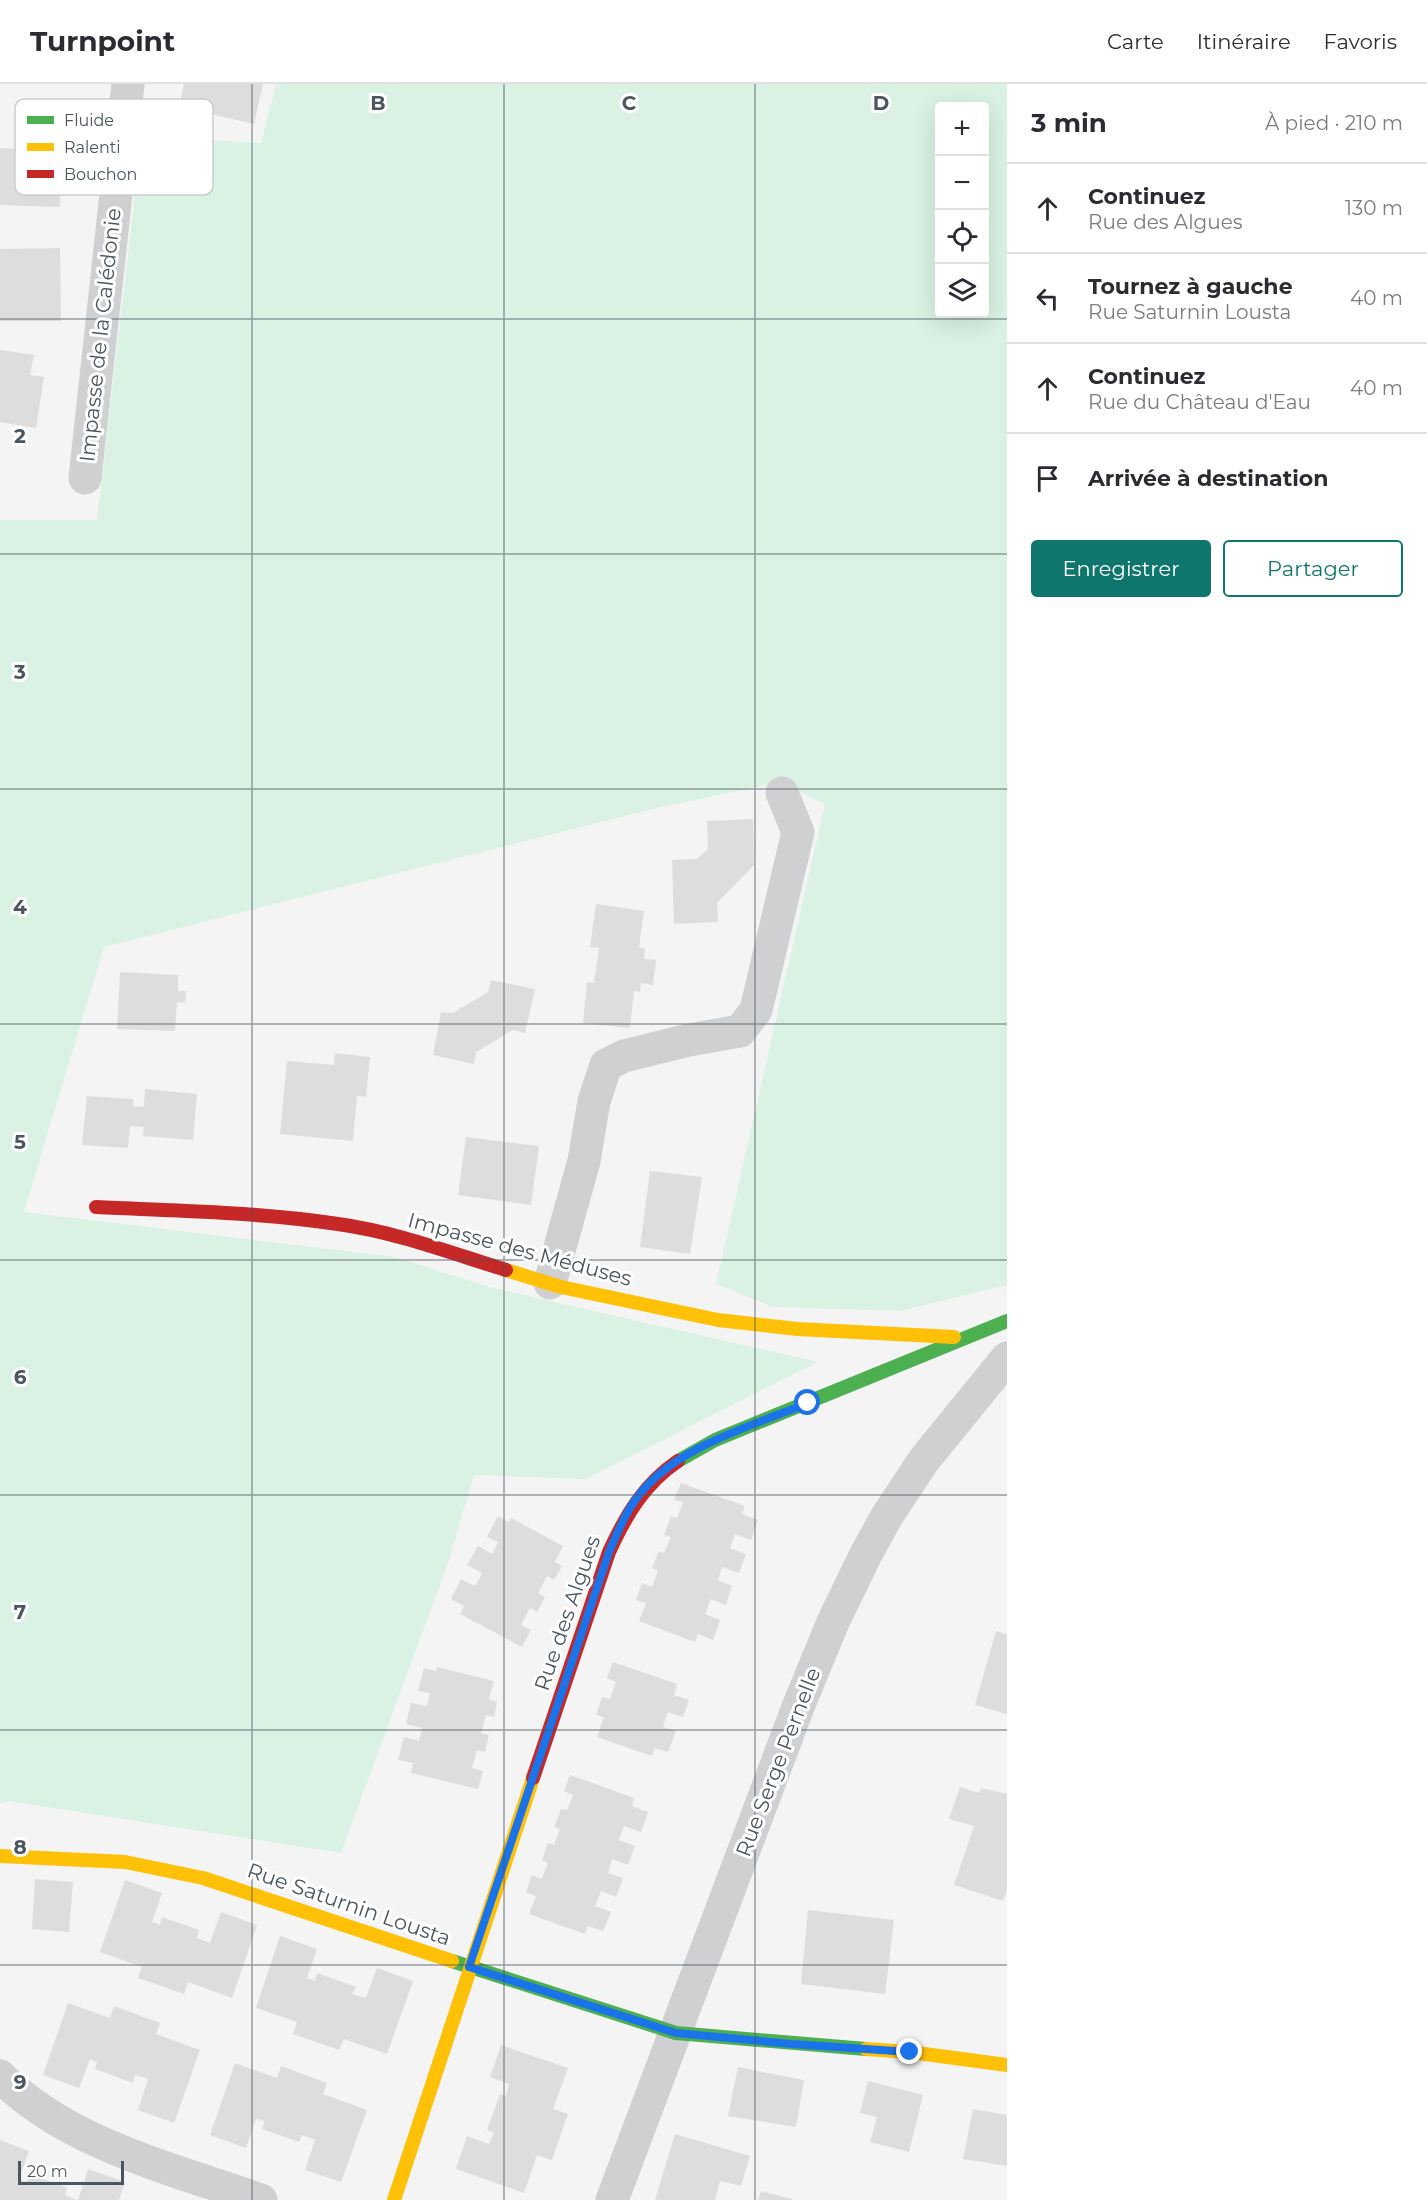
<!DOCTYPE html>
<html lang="fr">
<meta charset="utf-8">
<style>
body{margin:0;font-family:Montserrat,sans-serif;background:#f7f7f7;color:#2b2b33}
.controls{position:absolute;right:18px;top:18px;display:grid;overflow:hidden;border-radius:6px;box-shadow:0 6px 24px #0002}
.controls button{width:54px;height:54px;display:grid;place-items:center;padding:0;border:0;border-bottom:2px solid #e1e1e2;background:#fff;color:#2b2b33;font:30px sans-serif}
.scale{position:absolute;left:18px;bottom:15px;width:106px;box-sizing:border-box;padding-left:6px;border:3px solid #4a5661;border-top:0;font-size:16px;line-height:21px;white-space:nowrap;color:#4a5661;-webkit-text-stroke:4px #fff;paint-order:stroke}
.stop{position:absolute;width:18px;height:18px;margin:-14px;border:4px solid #1a73e8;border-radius:50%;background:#fff}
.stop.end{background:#1a73e8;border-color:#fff;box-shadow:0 2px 6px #0008}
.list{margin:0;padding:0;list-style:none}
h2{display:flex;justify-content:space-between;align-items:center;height:78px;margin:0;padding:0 24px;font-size:26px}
h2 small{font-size:20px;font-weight:400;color:#7c7c81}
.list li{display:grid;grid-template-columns:39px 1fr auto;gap:18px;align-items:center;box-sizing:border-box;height:90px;padding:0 24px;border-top:2px solid #e1e1e2}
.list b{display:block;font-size:22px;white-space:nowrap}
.list p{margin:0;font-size:20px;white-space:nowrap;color:#7c7c81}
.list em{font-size:20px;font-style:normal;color:#7c7c81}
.actions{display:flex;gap:12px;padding:18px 24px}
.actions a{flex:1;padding:14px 0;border:2px solid #0f766e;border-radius:6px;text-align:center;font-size:21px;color:#0f766e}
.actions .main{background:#0f766e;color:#fff}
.icon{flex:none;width:33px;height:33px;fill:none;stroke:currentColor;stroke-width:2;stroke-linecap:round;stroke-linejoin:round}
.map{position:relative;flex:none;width:1007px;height:2116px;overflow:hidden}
header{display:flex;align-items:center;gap:36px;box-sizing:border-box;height:84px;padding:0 30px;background:#fff;border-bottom:2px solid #e1e1e2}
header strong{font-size:28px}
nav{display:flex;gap:33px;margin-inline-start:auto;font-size:21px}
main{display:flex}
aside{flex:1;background:#fff}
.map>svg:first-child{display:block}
.green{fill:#d9f2e3;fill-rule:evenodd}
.building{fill:#ddddde}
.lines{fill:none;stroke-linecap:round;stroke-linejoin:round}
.street{stroke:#ced0d2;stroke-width:33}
.fast{stroke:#4caf50;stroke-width:14}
.slow{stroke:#ffc107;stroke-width:14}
.jam{stroke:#c62828;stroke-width:14}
.route{stroke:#1a73e8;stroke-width:8}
.grid{fill:none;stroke:#4a5661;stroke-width:1.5;stroke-opacity:0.55}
.labels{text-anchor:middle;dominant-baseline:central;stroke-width:6;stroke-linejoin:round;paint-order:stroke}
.street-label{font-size:21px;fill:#4a5661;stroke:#fff}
.key{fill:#fff;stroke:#c9ccd0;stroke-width:1.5}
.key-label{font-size:16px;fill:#4a5661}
.grid-label{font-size:20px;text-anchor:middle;font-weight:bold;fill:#4a5661;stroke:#fff;stroke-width:6;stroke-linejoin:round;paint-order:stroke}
</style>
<header>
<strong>Turnpoint</strong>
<nav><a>Carte</a><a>Itinéraire</a><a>Favoris</a></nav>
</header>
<main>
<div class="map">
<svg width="1007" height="2116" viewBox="0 0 1007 2116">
<rect width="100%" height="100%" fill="#f4f4f4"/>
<!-- green -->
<path class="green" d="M 276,0 L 1007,0 L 1007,1201 L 901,1227 L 773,1223 L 716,1200 L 825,720 L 781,698 L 661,723 L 104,863 L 24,1128 L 395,1173 L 493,1204 L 818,1278 L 585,1395 L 474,1391 L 448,1479 L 341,1769 L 9,1717 L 0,1719 L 0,436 L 97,436 L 142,52 L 261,59 ZM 940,22 L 984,22 L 984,230 L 940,230 Z"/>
<!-- building -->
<path class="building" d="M 184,0 L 263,0 L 254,40 L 179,23 Z
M 0,64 L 62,66 L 60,123 L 0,121 Z
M 60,164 L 61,237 L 0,237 L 0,165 Z
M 0,266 L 34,271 L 30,291 L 44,293 L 36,344 L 0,338 Z
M 753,735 L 754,781 L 717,819 L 718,838 L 674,840 L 672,776 L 697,775 L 708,765 L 707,737 Z
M 596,820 L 644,827 L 639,864 L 645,864 L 644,875 L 656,876 L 653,901 L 641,899 L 640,908 L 634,907 L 630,944 L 583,939 L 587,898 L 594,899 L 599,864 L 590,863 Z
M 120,888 L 178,891 L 178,907 L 186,907 L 185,919 L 177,918 L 175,947 L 117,945 Z
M 491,896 L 535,905 L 525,949 L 513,946 L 476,968 L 474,980 L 433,971 L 441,928 L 453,929 L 488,908 Z
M 335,969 L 370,973 L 366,1013 L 357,1012 L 353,1057 L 280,1050 L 287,977 L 334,981 Z
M 145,1005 L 197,1010 L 193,1056 L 143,1052 L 144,1043 L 130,1042 L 128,1064 L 82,1061 L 87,1012 L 133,1015 L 133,1022 L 144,1023 Z
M 466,1053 L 539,1062 L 531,1121 L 458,1111 Z
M 650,1087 L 702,1093 L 690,1170 L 640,1163 Z
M 681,1399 L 745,1422 L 742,1430 L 758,1436 L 751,1456 L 735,1450 L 730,1464 L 746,1470 L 739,1489 L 722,1483 L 718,1496 L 732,1502 L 726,1521 L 711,1515 L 705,1530 L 720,1536 L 713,1556 L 698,1550 L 695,1558 L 639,1537 L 646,1519 L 636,1516 L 642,1499 L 652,1503 L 658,1487 L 652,1484 L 659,1467 L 664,1469 L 671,1453 L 664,1451 L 671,1432 L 677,1434 L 683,1418 L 674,1416 Z
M 498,1432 L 509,1438 L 511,1434 L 563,1462 L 555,1478 L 562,1482 L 554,1496 L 547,1492 L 538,1509 L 545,1513 L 537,1528 L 530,1524 L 521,1541 L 531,1546 L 522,1563 L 460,1530 L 464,1522 L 451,1515 L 461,1495 L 475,1502 L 482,1489 L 467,1481 L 478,1462 L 492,1470 L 498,1458 L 487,1453 Z
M 996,1547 L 1007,1550 L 1007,1630 L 975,1621 Z
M 613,1578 L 677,1600 L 674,1611 L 689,1616 L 683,1633 L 668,1628 L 663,1643 L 676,1647 L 668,1668 L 655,1664 L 652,1672 L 597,1653 L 604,1633 L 596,1631 L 602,1613 L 610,1615 L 616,1598 L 607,1594 Z
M 437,1583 L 494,1597 L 489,1615 L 497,1618 L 494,1633 L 486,1631 L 481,1649 L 489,1651 L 485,1668 L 477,1666 L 472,1684 L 483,1687 L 478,1705 L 411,1689 L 413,1679 L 398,1676 L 404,1653 L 419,1657 L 422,1644 L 406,1640 L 411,1619 L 427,1622 L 430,1609 L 418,1607 L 424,1584 L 436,1587 Z
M 570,1691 L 634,1714 L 632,1722 L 648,1728 L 641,1748 L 624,1742 L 619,1756 L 635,1762 L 628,1781 L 612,1775 L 608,1789 L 623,1794 L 616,1813 L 601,1807 L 595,1822 L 611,1828 L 603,1847 L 588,1842 L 585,1850 L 529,1830 L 536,1812 L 526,1808 L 532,1791 L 542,1795 L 548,1779 L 542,1776 L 548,1759 L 554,1761 L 560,1745 L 554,1743 L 561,1725 L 567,1726 L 573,1711 L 564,1707 Z
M 960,1703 L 979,1709 L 981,1704 L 1007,1710 L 1007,1806 L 1003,1817 L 954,1801 L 974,1742 L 949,1735 Z
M 35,1795 L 73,1798 L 69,1848 L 32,1845 Z
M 125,1796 L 162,1809 L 152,1838 L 160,1841 L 162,1833 L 199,1846 L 197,1854 L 210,1859 L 221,1828 L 257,1841 L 232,1914 L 188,1898 L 184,1910 L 138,1894 L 142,1883 L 100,1868 Z
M 808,1826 L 894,1836 L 885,1910 L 801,1900 Z
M 280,1852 L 317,1865 L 307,1894 L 315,1897 L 317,1889 L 356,1903 L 352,1910 L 366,1914 L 377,1884 L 413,1897 L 387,1970 L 344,1955 L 339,1966 L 293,1950 L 297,1938 L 256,1924 Z
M 68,1919 L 110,1934 L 114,1922 L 160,1939 L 156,1950 L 200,1966 L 174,2039 L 138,2026 L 148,1995 L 135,1991 L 133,1999 L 95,1985 L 97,1978 L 90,1975 L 79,2004 L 43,1991 Z
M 501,1961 L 568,1984 L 553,2025 L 568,2030 L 552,2076 L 537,2071 L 524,2109 L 456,2085 L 467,2052 L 489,2060 L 494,2049 L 487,2046 L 500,2010 L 506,2012 L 509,2000 L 490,1993 Z
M 235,1979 L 277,1994 L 281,1982 L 327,1999 L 323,2010 L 367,2026 L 341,2098 L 305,2086 L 315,2056 L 302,2051 L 299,2058 L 262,2045 L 265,2037 L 256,2035 L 246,2064 L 210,2051 Z
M 738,1983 L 804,1996 L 796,2043 L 728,2032 Z
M 868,1997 L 923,2011 L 909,2068 L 870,2058 L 877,2033 L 860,2029 Z
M 973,2025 L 1007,2031 L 1007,2082 L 963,2075 Z
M 675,2050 L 750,2072 L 741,2102 L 720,2097 L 715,2116 L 655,2116 Z
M 0,2056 L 29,2067 L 19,2095 L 27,2098 L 30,2090 L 67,2104 L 65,2111 L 77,2116 L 0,2116 Z
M 88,2085 L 125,2098 L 119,2116 L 78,2116 Z
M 761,2107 L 792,2115 L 792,2116 L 758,2116 Z"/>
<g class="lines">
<!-- street -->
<path class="street" d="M 85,394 L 128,0
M 550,1199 L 584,1077 L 594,1017 L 606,981 L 624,972 L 689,956 L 740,947 L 756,926 L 798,748 L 782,709
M 0,1992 C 67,2060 173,2085 261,2116
M 612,2116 L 798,1623 L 833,1538 L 866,1470 L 887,1432 L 924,1376 L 1007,1274"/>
<!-- fast -->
<path class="fast" d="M 678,1377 L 715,1356 L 1007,1237
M 452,1877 L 676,1949 L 866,1965"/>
<!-- slow -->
<path class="slow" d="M 506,1186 L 561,1203 L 718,1236 L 797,1245 L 954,1253
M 0,1772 L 125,1778 L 203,1794 L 452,1877
M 866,1965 L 910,1968 L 1007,1981
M 394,2116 L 533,1694"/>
<!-- jam -->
<path class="jam" d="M 96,1123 C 177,1127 258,1128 338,1140 C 396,1148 451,1169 506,1186
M 533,1694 L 609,1468 C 626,1431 644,1400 678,1377"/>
</g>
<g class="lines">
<!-- route -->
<path class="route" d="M 808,1319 C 752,1342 673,1363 636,1415 C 624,1431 617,1450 609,1468 L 469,1883 L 676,1949 L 792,1960 L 910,1968"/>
</g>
<!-- grid -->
<path class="grid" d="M 252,0 L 252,2116M 504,0 L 504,2116M 755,0 L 755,2116M 0,235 L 1007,235M 0,470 L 1007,470M 0,705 L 1007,705M 0,940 L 1007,940M 0,1176 L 1007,1176M 0,1411 L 1007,1411M 0,1646 L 1007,1646M 0,1881 L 1007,1881"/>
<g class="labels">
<!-- street labels -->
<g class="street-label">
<text transform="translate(100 251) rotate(-84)">Impasse de la Calédonie</text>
<text transform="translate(520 1165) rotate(15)">Impasse des Méduses</text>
<text transform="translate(567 1529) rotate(-71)">Rue des Algues</text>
<text transform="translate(778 1678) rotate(-69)">Rue Serge Pernelle</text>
<text transform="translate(349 1820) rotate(19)">Rue Saturnin Lousta</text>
</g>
</g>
<!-- legend -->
<rect x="15" y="15" width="198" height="96" rx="9" class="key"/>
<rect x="27" y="32" width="27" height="8" fill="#4caf50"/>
<rect x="27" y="59" width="27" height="8" fill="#ffc107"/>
<rect x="27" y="86" width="27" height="8" fill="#c62828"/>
<g class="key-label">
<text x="64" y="42">Fluide</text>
<text x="64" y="69">Ralenti</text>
<text x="64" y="96">Bouchon</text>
</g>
<g class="grid-label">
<text x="378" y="26">B</text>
<text x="629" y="26">C</text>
<text x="881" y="26">D</text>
<text x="20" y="359">2</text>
<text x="20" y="595">3</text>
<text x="20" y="830">4</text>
<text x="20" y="1065">5</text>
<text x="20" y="1300">6</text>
<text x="20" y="1535">7</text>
<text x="20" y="1770">8</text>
<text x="20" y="2005">9</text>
</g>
</svg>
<div class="controls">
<button>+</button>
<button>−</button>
<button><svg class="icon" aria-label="locate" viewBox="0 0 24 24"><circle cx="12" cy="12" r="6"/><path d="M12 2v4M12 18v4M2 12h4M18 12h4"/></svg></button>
<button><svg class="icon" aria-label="layers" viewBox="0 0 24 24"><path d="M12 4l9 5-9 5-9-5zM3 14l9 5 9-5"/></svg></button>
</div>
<div class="scale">20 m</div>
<div class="stop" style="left:808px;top:1319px"></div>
<div class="stop end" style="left:910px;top:1968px"></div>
</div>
<aside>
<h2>3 min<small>À pied · 210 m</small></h2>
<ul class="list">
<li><svg class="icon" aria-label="ahead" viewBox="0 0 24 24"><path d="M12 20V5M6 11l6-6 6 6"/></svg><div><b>Continuez</b><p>Rue des Algues</p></div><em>130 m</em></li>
<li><svg class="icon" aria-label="left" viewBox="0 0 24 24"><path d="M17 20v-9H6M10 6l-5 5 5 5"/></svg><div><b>Tournez à gauche</b><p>Rue Saturnin Lousta</p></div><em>40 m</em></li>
<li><svg class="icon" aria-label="ahead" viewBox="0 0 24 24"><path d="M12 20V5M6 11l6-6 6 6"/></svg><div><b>Continuez</b><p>Rue du Château d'Eau</p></div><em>40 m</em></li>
<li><svg class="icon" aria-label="arrive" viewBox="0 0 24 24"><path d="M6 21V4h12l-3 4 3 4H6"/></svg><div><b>Arrivée à destination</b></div></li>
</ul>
<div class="actions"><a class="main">Enregistrer</a><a>Partager</a></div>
</aside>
</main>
